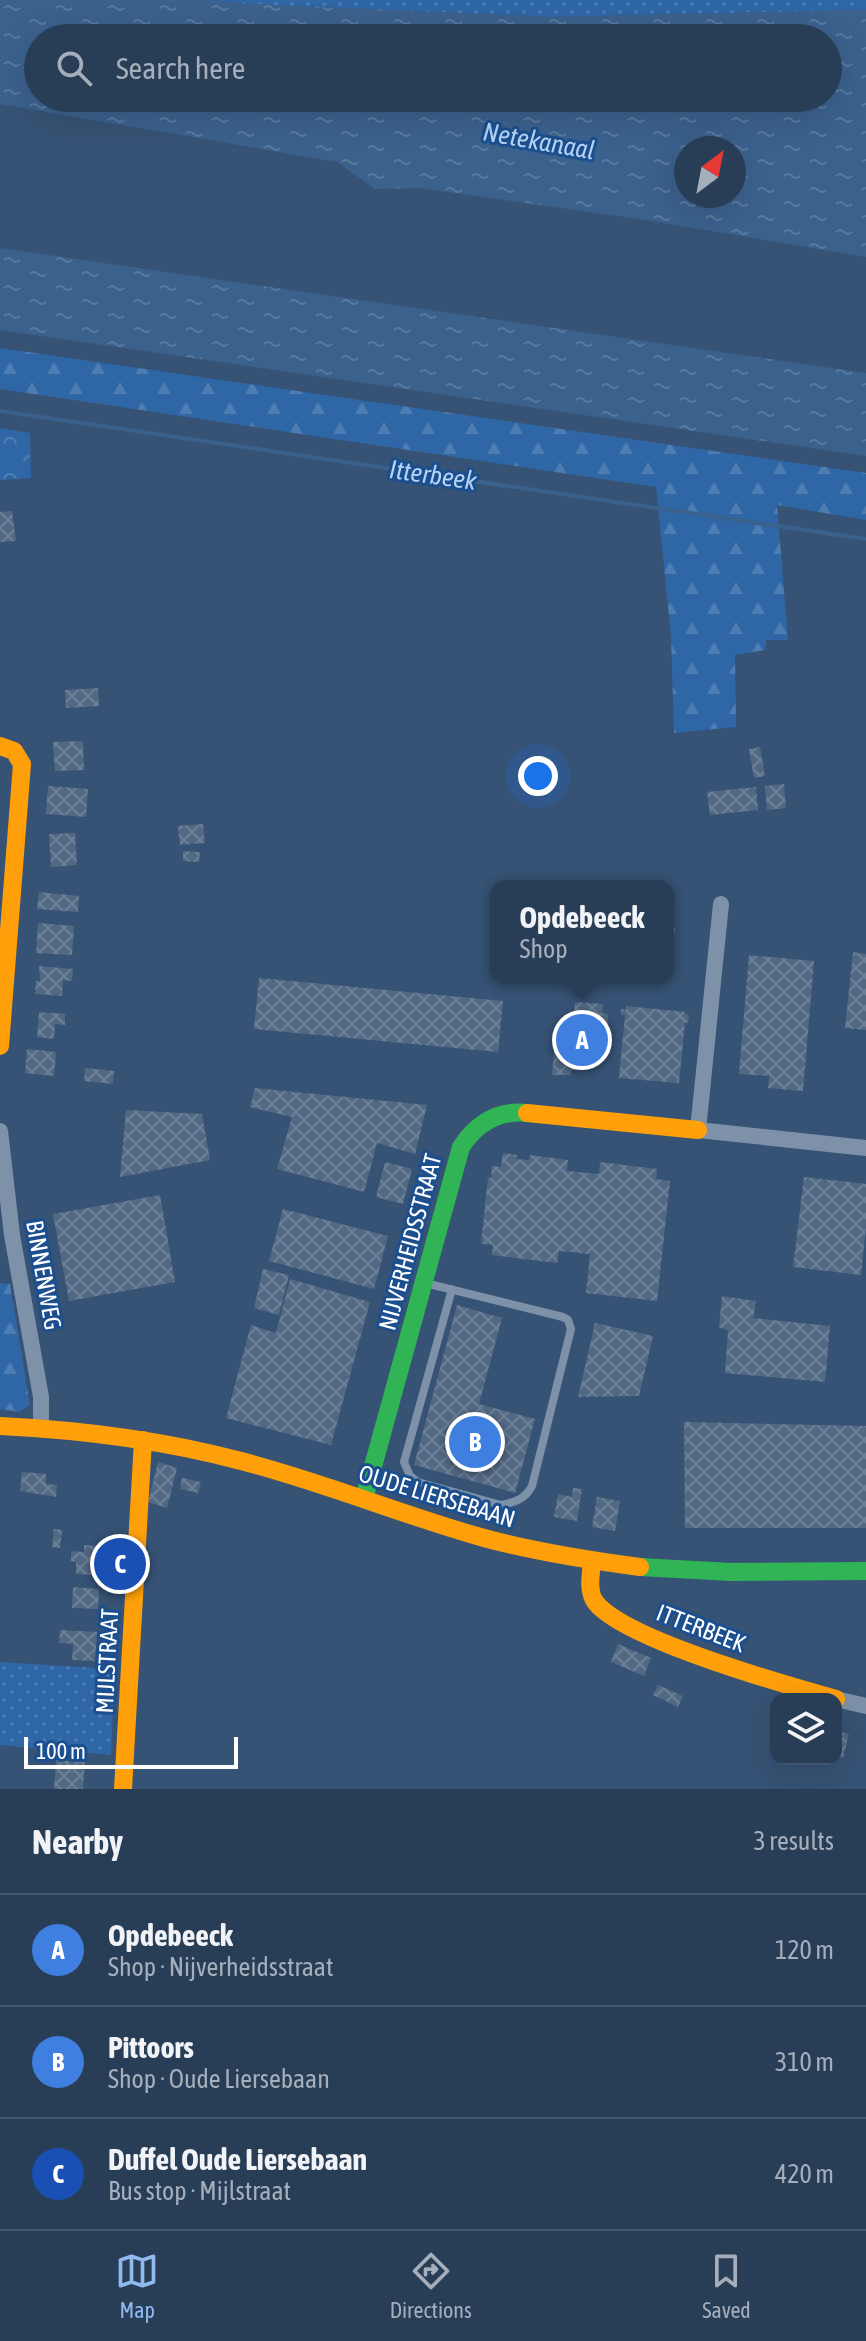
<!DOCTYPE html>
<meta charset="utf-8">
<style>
body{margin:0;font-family:"Asap Condensed",sans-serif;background:#30455d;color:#f1f3f6}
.controls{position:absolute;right:24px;bottom:24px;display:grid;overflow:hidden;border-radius:16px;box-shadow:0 8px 32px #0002}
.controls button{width:72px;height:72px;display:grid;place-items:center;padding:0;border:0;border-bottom:2px solid #44576d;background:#283e57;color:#f1f3f6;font:40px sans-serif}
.compass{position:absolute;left:674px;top:136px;width:72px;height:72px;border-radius:50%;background:#283e57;box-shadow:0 8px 32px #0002;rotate:32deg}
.scale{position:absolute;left:24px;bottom:20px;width:214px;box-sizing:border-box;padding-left:8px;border:4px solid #fff;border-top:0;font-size:22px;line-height:28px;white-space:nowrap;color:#fff;-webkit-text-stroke:6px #1b4f8f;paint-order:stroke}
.you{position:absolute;left:538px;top:776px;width:28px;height:28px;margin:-20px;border:6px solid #fff;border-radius:50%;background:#1a73e8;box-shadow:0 0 0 12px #1a73e833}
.badge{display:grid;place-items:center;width:52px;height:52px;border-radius:50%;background:#90b9f0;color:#fff;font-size:26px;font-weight:700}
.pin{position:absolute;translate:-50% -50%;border:4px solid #fff;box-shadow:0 2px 8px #0006}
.popup{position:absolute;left:490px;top:880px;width:184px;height:104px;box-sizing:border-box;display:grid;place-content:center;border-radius:16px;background:#283e57;filter:drop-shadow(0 2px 6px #0005);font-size:26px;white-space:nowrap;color:#a5aeba}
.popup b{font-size:30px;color:#f1f3f6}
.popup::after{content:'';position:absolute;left:50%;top:100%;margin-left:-16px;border:16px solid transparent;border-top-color:#283e57}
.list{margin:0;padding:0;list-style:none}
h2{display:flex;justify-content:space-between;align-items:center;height:104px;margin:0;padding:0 32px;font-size:34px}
h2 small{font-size:26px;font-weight:400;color:#a5aeba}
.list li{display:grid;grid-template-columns:52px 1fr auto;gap:24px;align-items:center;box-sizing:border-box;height:112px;padding:0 32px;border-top:2px solid #44576d}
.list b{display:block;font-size:30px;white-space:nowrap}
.list p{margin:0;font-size:26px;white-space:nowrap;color:#a5aeba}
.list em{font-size:26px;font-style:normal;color:#a5aeba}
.icon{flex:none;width:44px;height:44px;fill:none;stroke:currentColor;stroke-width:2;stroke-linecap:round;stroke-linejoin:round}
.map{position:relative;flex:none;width:866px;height:1789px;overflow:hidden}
.search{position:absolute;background:#283e57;box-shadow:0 8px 32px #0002;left:24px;right:24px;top:24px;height:88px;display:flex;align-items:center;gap:20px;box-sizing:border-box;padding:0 28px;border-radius:44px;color:#a5aeba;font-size:30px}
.sheet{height:440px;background:#283e57}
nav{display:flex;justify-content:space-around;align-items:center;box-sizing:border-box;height:112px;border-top:2px solid #44576d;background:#283e57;font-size:22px;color:#a5aeba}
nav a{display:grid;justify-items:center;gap:4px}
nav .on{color:#90b9f0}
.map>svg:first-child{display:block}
.grass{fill:url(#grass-dots)}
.forest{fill:url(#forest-firs)}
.park{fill:url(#park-crowns)}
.water{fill:url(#water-ripples);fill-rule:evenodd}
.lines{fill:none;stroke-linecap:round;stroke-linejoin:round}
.stream{stroke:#3b618d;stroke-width:4}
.building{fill:url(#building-cross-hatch)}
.lane{stroke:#7d92a8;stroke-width:8}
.street{stroke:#7d92a8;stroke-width:16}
.fast{stroke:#30b455;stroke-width:18}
.slow{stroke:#ff9f0a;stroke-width:18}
.labels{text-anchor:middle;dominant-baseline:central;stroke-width:6;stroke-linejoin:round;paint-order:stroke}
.street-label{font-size:24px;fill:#fff;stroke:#1b4f8f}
.water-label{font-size:26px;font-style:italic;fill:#b5d3f5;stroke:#1b4f8f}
</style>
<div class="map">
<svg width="866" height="1789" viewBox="0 0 866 1789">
<defs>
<pattern id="grass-dots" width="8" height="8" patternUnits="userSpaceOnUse" patternTransform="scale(2)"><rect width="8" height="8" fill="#2f66a5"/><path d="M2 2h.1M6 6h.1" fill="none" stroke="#4e7db2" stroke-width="1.8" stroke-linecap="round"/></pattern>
<pattern id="forest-firs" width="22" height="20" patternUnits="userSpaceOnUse" patternTransform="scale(2)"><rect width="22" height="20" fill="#2f66a5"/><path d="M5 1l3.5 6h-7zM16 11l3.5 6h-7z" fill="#4e7db2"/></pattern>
<pattern id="park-crowns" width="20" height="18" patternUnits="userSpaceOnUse" patternTransform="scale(2)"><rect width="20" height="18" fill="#2f66a5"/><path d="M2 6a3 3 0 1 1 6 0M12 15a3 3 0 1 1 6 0" fill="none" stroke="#4e7db2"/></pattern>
<pattern id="water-ripples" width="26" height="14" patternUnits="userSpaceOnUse" patternTransform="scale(2)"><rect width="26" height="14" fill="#3b618d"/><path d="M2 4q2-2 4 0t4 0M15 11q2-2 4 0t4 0" fill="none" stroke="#58799e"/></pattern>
<pattern id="building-cross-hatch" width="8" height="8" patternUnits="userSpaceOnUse" patternTransform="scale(2)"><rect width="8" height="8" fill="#526984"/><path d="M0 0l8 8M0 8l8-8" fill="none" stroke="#6c8096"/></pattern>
</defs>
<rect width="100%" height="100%" fill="#365274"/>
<!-- grass -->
<path class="grass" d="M 210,0 L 866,0 L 866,10 L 554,17 L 246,4 Z
M 0,1662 L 115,1669 L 111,1755 L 0,1745 Z"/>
<!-- forest -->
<path class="forest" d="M 0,348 L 866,473 L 866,520 L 777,505 L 788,640 L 766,640 L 765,650 L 735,655 L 736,727 L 674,733 L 671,637 L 656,487 L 0,389 Z
M 0,1283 L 10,1284 L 30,1405 L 19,1412 L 0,1409 Z"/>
<!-- park -->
<path class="park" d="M 0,428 L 30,433 L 31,478 L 0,480 Z"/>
<!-- water -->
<path class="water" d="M 0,0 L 210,0 L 246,4 L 554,17 L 866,10 L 866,257 L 646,220 L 419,188 L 375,189 L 337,162 L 0,104 ZM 38,38 L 828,38 L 828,98 L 38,98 ZM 686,148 L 734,148 L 734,196 L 686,196 Z
M 0,248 L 866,373 L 866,456 L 0,330 Z"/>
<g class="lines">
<!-- stream -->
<path class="stream" d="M 0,411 L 866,539"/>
</g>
<!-- building -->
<path class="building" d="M 12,511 L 16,541 L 0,542 L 0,512 Z
M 98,688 L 99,706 L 66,708 L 65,690 Z
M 83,741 L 84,770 L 55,771 L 53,742 Z
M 760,747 L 765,776 L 754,778 L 749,749 Z
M 784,784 L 786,808 L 767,810 L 765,786 Z
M 48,786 L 88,789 L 86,817 L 46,814 Z
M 756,787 L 758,810 L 710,815 L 707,792 Z
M 203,824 L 205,843 L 180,845 L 178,826 Z
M 75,833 L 77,865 L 51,867 L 49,834 Z
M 183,851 L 200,852 L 199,862 L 183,861 Z
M 39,892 L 79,896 L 78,912 L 37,909 Z
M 38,923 L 74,926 L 72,955 L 36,953 Z
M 668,927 L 675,928 L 670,973 L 668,973 Z
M 853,952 L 866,954 L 866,1030 L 845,1028 Z
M 749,955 L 814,961 L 803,1091 L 768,1088 L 769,1076 L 739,1074 Z
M 39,966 L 73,969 L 72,981 L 63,980 L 62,996 L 35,994 L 36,981 L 40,982 Z
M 259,978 L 503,1001 L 498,1052 L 254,1029 Z
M 575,1002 L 603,1004 L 602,1013 L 608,1014 L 607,1032 L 600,1031 L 597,1066 L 578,1064 L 577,1070 L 571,1070 L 571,1075 L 552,1075 L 555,1042 L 565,1043 L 565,1037 L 572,1038 Z
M 626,1006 L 685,1012 L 685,1014 L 689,1015 L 688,1023 L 685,1022 L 679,1083 L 619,1078 L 625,1015 L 621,1015 L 621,1009 L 626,1010 Z
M 39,1012 L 65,1014 L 65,1025 L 55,1024 L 54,1039 L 37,1037 Z
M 27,1049 L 56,1052 L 54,1076 L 25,1073 Z
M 85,1068 L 114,1071 L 113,1084 L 84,1081 Z
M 255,1088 L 427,1105 L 415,1154 L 377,1143 L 364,1192 L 277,1169 L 292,1117 L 250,1107 Z
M 126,1110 L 202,1114 L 210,1160 L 120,1177 Z
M 503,1153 L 517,1155 L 516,1159 L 529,1160 L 530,1155 L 568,1160 L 567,1171 L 599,1174 L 600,1162 L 657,1169 L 656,1179 L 670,1181 L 657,1301 L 586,1293 L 590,1254 L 559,1251 L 557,1263 L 492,1255 L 493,1245 L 481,1244 L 488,1178 L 491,1178 L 492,1166 L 501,1167 Z
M 385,1162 L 412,1169 L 403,1204 L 376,1197 Z
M 804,1177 L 866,1184 L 866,1226 L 861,1275 L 793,1267 Z
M 160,1195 L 175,1282 L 69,1301 L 53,1214 Z
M 283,1209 L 388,1236 L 374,1289 L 269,1261 Z
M 263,1269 L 289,1275 L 279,1315 L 254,1308 Z
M 290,1279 L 370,1302 L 331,1445 L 226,1418 L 251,1325 L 276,1333 Z
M 722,1296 L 756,1301 L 753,1318 L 830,1326 L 825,1382 L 725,1373 L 728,1331 L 719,1327 Z
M 457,1305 L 502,1318 L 479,1404 L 535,1419 L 515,1493 L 414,1465 Z
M 595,1323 L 653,1336 L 639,1396 L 578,1397 Z
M 684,1422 L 866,1426 L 866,1528 L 685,1528 Z
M 158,1462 L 177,1468 L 167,1508 L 148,1502 Z
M 22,1472 L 46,1474 L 46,1484 L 57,1485 L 56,1497 L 20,1491 Z
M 182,1478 L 201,1482 L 198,1493 L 180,1489 Z
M 573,1488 L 582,1489 L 577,1521 L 554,1517 L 558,1494 L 572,1497 Z
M 597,1497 L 620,1501 L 615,1531 L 592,1527 Z
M 54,1529 L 62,1530 L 60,1548 L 52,1547 Z
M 84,1545 L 101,1546 L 101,1560 L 94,1560 L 93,1575 L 76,1574 L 76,1562 L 71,1561 L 71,1551 L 84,1552 Z
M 73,1587 L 99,1589 L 98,1609 L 72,1608 Z
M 60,1630 L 97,1632 L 95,1661 L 72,1660 L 73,1644 L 59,1643 Z
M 618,1644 L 651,1658 L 644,1676 L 611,1662 Z
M 658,1685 L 683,1696 L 678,1707 L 653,1695 Z
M 836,1731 L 849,1734 L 843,1758 L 836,1756 Z
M 56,1760 L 85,1762 L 83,1789 L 54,1789 Z"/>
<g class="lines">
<!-- lane -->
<path class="lane" d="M 425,1283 L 563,1317 L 568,1320 L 571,1329 L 532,1486 C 525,1499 516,1502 501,1505 L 418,1482 L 410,1476 L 404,1462 L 452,1289"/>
<!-- street -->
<path class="street" d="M 721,904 L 698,1130 L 866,1148
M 0,1131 L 12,1235 L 41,1397 L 41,1428
M 836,1699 L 866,1706"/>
<!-- fast -->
<path class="fast" d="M 364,1499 L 461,1147 C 477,1123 498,1110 527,1113
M 640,1567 L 732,1572 L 866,1571"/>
<!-- slow -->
<path class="slow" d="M 0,746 L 14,751 L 22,764 L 0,1046
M 527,1113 L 698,1130
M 0,1426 C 81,1430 162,1440 241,1461 C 323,1482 402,1515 484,1538 C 536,1552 587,1560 640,1567
M 592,1561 C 591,1574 587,1592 596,1603 C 626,1640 786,1685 836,1699
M 123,1789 L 143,1440"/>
</g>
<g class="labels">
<!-- street labels -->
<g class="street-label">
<text transform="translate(410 1242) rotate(-75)">NIJVERHEIDSSTRAAT</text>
<text transform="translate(44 1275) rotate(80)">BINNENWEG</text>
<text transform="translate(437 1496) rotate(17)">OUDE LIERSEBAAN</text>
<text transform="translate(701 1628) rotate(21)">ITTERBEEK</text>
<text transform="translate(107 1661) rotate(-87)">MIJLSTRAAT</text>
</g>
<!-- water labels -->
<g class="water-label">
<text transform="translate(539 141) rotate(10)">Netekanaal</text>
<text transform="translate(433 475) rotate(8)">Itterbeek</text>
</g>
</g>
</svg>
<div class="controls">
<button><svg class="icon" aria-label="layers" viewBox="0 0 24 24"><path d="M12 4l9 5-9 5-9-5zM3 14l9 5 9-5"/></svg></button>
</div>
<svg class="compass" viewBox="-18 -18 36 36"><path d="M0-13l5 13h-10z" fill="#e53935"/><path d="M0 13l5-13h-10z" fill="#a5aeba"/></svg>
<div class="scale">100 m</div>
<div class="you"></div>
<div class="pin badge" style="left:582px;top:1040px;background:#3f7fe0">A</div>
<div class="popup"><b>Opdebeeck</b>Shop</div>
<div class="pin badge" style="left:475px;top:1442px;background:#3f7fe0">B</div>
<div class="pin badge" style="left:120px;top:1564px;background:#1a4fb4">C</div>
<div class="search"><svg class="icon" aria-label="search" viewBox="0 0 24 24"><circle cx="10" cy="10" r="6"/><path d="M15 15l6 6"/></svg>Search here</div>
</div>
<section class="sheet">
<h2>Nearby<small>3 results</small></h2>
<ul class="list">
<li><span class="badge" style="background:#3f7fe0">A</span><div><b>Opdebeeck</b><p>Shop · Nijverheidsstraat</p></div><em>120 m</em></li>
<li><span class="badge" style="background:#3f7fe0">B</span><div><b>Pittoors</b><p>Shop · Oude Liersebaan</p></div><em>310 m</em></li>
<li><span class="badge" style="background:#1a4fb4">C</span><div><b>Duffel Oude Liersebaan</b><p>Bus stop · Mijlstraat</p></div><em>420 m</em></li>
</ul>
</section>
<nav>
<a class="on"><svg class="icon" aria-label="map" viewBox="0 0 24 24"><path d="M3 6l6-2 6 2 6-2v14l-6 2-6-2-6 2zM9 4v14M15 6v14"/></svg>Map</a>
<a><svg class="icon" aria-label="directions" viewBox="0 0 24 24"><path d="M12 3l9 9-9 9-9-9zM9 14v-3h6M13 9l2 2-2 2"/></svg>Directions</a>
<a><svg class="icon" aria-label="saved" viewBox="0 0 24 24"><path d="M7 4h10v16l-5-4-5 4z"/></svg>Saved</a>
</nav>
